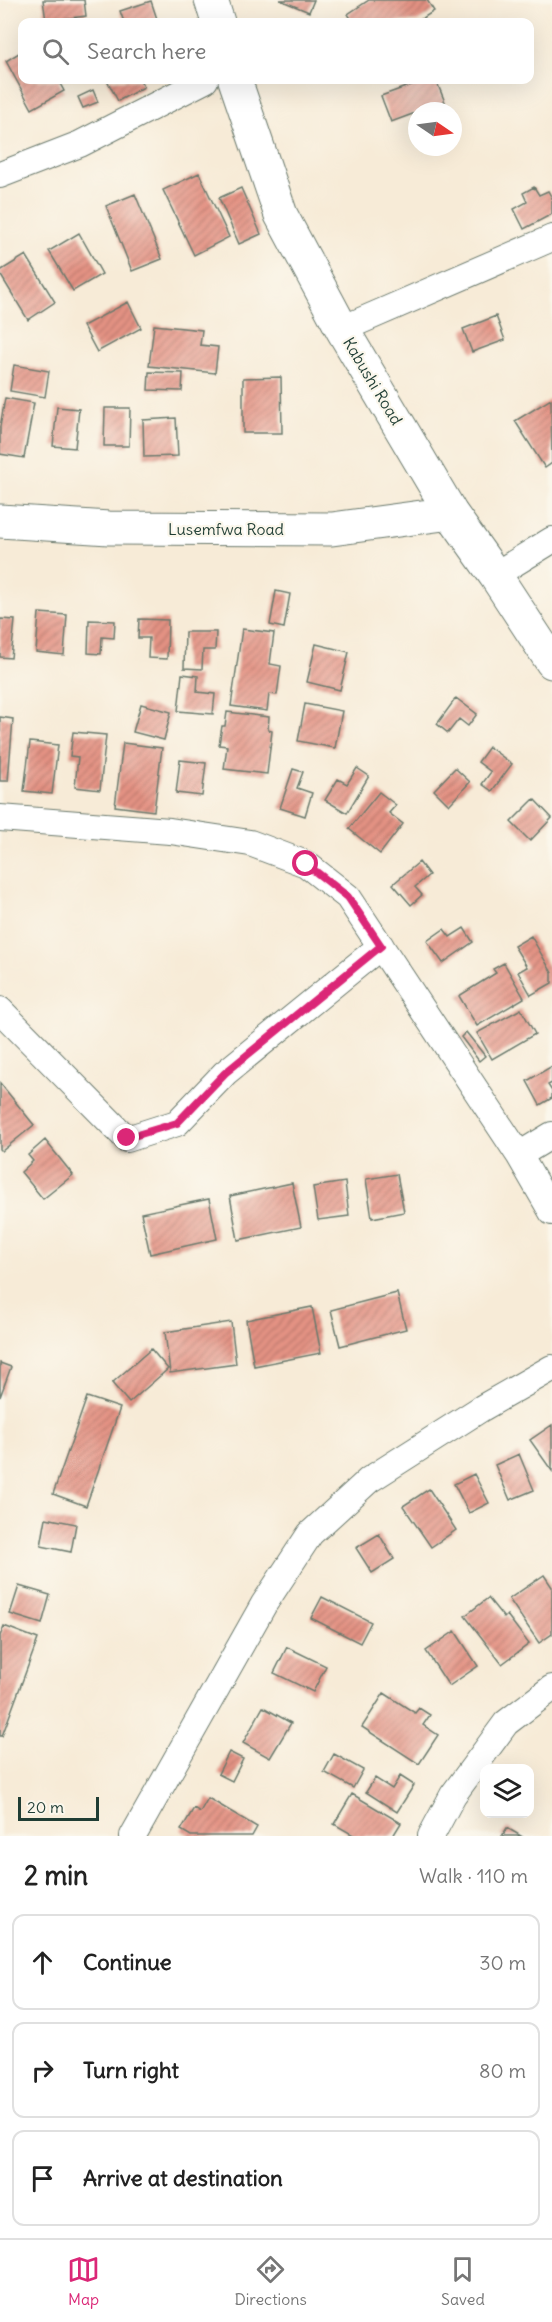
<!DOCTYPE html>
<meta charset="utf-8">
<style>
body{margin:0;font-family:Delius,sans-serif;background:#f6f6f6;color:#222}
.controls{position:absolute;right:18px;bottom:18px;display:grid;overflow:hidden;border-radius:12px;box-shadow:0 6px 24px #0002}
.controls button{width:54px;height:54px;display:grid;place-items:center;padding:0;border:0;border-bottom:2px solid #e0e0e0;background:#fff;color:#222;font:30px sans-serif}
.compass{position:absolute;left:408px;top:102px;width:54px;height:54px;border-radius:50%;background:#fff;box-shadow:0 6px 24px #0002;rotate:103deg}
.scale{position:absolute;left:18px;bottom:15px;width:81px;box-sizing:border-box;padding-left:6px;border:3px solid #1f3d34;border-top:0;font-size:16px;line-height:21px;white-space:nowrap;color:#1f3d34;-webkit-text-stroke:4px #fbf7ec;paint-order:stroke}
.stop{position:absolute;width:18px;height:18px;margin:-14px;border:4px solid #db2777;border-radius:50%;background:#fff}
.stop.end{background:#db2777;border-color:#fff;box-shadow:0 2px 6px #0008}
.list{margin:0;padding:0;list-style:none}
h2{display:flex;justify-content:space-between;align-items:center;height:78px;margin:0;padding:0 24px;font-size:26px}
h2 small{font-size:20px;font-weight:400;color:#767676}
.list li{display:grid;grid-template-columns:39px 1fr auto;gap:18px;align-items:center;box-sizing:border-box;height:96px;margin:0 12px 12px;padding:0 12px;border:2px solid #e0e0e0;border-radius:12px}
.list b{display:block;font-size:22px;white-space:nowrap}
.list em{font-size:20px;font-style:normal;color:#767676}
.icon{flex:none;width:33px;height:33px;fill:none;stroke:currentColor;stroke-width:2;stroke-linecap:round;stroke-linejoin:round}
.map{position:relative;flex:none;width:552px;height:1836px;overflow:hidden}
.search{position:absolute;background:#fff;box-shadow:0 6px 24px #0002;left:18px;right:18px;top:18px;height:66px;display:flex;align-items:center;gap:15px;box-sizing:border-box;padding:0 21px;border-radius:12px;color:#767676;font-size:22px}
.sheet{height:402px;background:#fff}
nav{display:flex;justify-content:space-around;align-items:center;box-sizing:border-box;height:84px;border-top:2px solid #e0e0e0;background:#fff;font-size:16px;color:#767676}
nav a{display:grid;justify-items:center;gap:3px}
nav .on{color:#db2777}
.map>svg:first-child{display:block}
.building{fill:url(#building-hatch)}
.lines{fill:none;stroke-linecap:round;stroke-linejoin:round}
.street-casing{stroke:#6b7a6d;stroke-width:28}
.secondary-casing{stroke:#6b7a6d;stroke-width:35}
.street{stroke:#fff;stroke-width:26}
.secondary{stroke:#fff;stroke-width:33}
.route{stroke:#db2777;stroke-width:8}
.labels{text-anchor:middle;dominant-baseline:central;stroke-width:4.5;stroke-linejoin:round;paint-order:stroke}
.street-label{font-size:16px;fill:#1f3d34;stroke:#fbf7ec}
</style>
<div class="map">
<svg width="552" height="1836" viewBox="0 0 552 1836">
<defs>
<pattern id="building-hatch" width="6" height="6" patternUnits="userSpaceOnUse" patternTransform="scale(1.5)"><rect width="6" height="6" fill="#e49283"/><path d="M-1 1l2-2M0 6l6-6M5 7l2-2" fill="none" stroke="#b8786c"/></pattern>
</defs>
<rect width="100%" height="100%" fill="#fbf7ec"/>
<filter id="ink" filterUnits="userSpaceOnUse"><feTurbulence type="fractalNoise" baseFrequency=".0167" numOctaves="2"/><feDisplacementMap in="SourceGraphic" scale="12" xChannelSelector="R" yChannelSelector="G"/><feConvolveMatrix kernelMatrix="1 2 1 2 8 2 1 2 1" color-interpolation-filters="sRGB"/></filter>
<filter id="wash" filterUnits="userSpaceOnUse"><feTurbulence type="fractalNoise" baseFrequency=".008" numOctaves="4" result="noise"/><feDisplacementMap in="SourceGraphic" scale="24" xChannelSelector="R" yChannelSelector="G"/><feGaussianBlur stdDeviation="1.35" result="paint"/><feColorMatrix in="noise" values="0 0 0 0 0 0 0 0 0 0 0 0 0 0 0 0 0 1.4 0 .05"/><feComposite in="paint" operator="in"/></filter>
<g filter="url(#wash)">
<rect width="100%" height="100%" fill="#f7ebd7"/>
<g id="blocks">
<!-- building -->
<path class="building" d="M 43,0 L 84,0 L 86,16 L 46,21 Z
M 280,0 L 314,0 L 309,12 Z
M 369,0 L 427,0 L 434,11 L 417,22 L 353,22 L 348,14 Z
M 151,1 L 158,22 L 124,22 L 120,11 Z
M 22,51 L 22,80 L 58,80 L 64,91 L 32,109 L 6,61 Z
M 107,80 L 140,80 L 144,87 L 118,101 Z
M 425,80 L 436,80 L 445,102 L 391,122 L 381,96 Z
M 93,90 L 98,102 L 83,108 L 78,97 Z
M 199,173 L 229,237 L 194,255 L 163,190 Z
M 534,187 L 539,195 L 548,191 L 552,198 L 552,214 L 524,229 L 514,209 L 527,202 L 523,193 Z
M 241,188 L 261,234 L 239,244 L 219,198 Z
M 135,194 L 162,259 L 132,271 L 106,206 Z
M 79,233 L 102,274 L 73,291 L 49,251 Z
M 26,255 L 55,302 L 28,320 L 0,274 L 0,271 Z
M 128,302 L 141,328 L 97,352 L 83,326 Z
M 496,316 L 505,340 L 472,352 L 463,329 Z
M 154,325 L 202,330 L 200,345 L 218,347 L 215,373 L 149,366 Z
M 14,365 L 49,371 L 45,397 L 10,391 Z
M 149,372 L 183,373 L 182,391 L 148,390 Z
M 281,377 L 282,433 L 243,433 L 243,378 Z
M 5,398 L 34,403 L 24,458 L 0,454 L 0,427 Z
M 551,399 L 552,463 L 545,468 L 515,421 Z
M 57,407 L 79,409 L 75,448 L 53,446 Z
M 105,408 L 130,408 L 129,446 L 104,446 Z
M 176,418 L 178,456 L 144,457 L 143,420 Z
M 276,591 L 290,594 L 284,628 L 270,625 Z
M 39,613 L 67,615 L 64,655 L 36,652 Z
M 0,619 L 15,620 L 11,658 L 0,657 Z
M 139,619 L 168,620 L 167,659 L 148,658 L 149,638 L 138,638 Z
M 89,620 L 115,621 L 114,638 L 102,637 L 101,654 L 88,653 Z
M 242,629 L 274,633 L 270,664 L 281,666 L 277,695 L 269,694 L 267,711 L 231,706 Z
M 185,632 L 216,632 L 215,650 L 203,650 L 202,669 L 184,668 Z
M 316,644 L 349,652 L 340,690 L 307,682 Z
M 182,674 L 198,676 L 197,692 L 215,694 L 213,714 L 178,711 Z
M 456,698 L 477,714 L 468,726 L 459,719 L 448,733 L 437,724 Z
M 141,704 L 171,712 L 164,740 L 133,732 Z
M 305,704 L 342,711 L 335,748 L 298,741 Z
M 227,712 L 269,717 L 268,730 L 272,731 L 267,774 L 224,769 L 227,746 L 219,745 L 222,726 L 225,726 Z
M 0,717 L 13,719 L 8,781 L 0,781 Z
M 73,732 L 106,735 L 100,790 L 75,787 L 78,757 L 70,756 Z
M 30,742 L 58,745 L 52,794 L 24,791 Z
M 123,743 L 162,748 L 154,811 L 115,806 Z
M 489,747 L 512,764 L 492,791 L 482,784 L 491,772 L 478,762 Z
M 180,760 L 206,763 L 202,796 L 176,793 Z
M 357,768 L 369,776 L 347,813 L 325,800 L 338,779 L 347,784 Z
M 455,768 L 470,782 L 449,805 L 434,790 Z
M 293,769 L 303,772 L 297,788 L 312,793 L 305,816 L 280,808 Z
M 379,792 L 396,805 L 389,813 L 403,824 L 380,854 L 349,829 Z
M 534,799 L 552,818 L 530,841 L 511,822 Z
M 419,862 L 429,875 L 415,887 L 422,895 L 411,905 L 393,884 Z
M 464,928 L 473,942 L 443,963 L 427,941 L 444,929 L 450,937 Z
M 531,936 L 552,973 L 552,983 L 531,995 L 518,972 L 527,967 L 514,946 Z
M 504,963 L 524,998 L 477,1026 L 459,996 L 496,973 L 493,969 Z
M 521,1009 L 535,1034 L 492,1059 L 477,1033 Z
M 466,1032 L 485,1056 L 479,1061 L 461,1037 Z
M 552,1066 L 552,1083 L 548,1085 L 552,1091 L 552,1098 L 540,1105 L 527,1081 Z
M 0,1083 L 34,1125 L 2,1151 L 0,1149 Z
M 45,1140 L 73,1175 L 43,1199 L 21,1172 L 33,1161 L 28,1155 Z
M 397,1174 L 404,1212 L 372,1218 L 366,1179 Z
M 345,1182 L 349,1216 L 318,1220 L 313,1187 Z
M 292,1183 L 301,1227 L 238,1240 L 230,1196 Z
M 209,1199 L 217,1239 L 150,1254 L 141,1213 Z
M 397,1293 L 406,1329 L 340,1346 L 331,1310 Z
M 312,1307 L 321,1353 L 254,1366 L 246,1320 Z
M 231,1322 L 236,1364 L 170,1373 L 165,1332 Z
M 151,1349 L 168,1369 L 129,1403 L 112,1383 Z
M 0,1363 L 11,1367 L 0,1397 Z
M 87,1397 L 120,1408 L 86,1506 L 53,1494 Z
M 552,1425 L 552,1471 L 530,1440 Z
M 519,1454 L 534,1490 L 510,1500 L 495,1465 Z
M 474,1474 L 489,1503 L 469,1513 L 454,1484 Z
M 429,1489 L 456,1530 L 431,1547 L 403,1506 Z
M 46,1518 L 76,1524 L 71,1552 L 41,1546 Z
M 379,1534 L 394,1559 L 372,1573 L 356,1548 Z
M 544,1575 L 552,1587 L 552,1634 L 539,1643 L 509,1599 Z
M 19,1586 L 50,1595 L 42,1624 L 10,1614 Z
M 322,1597 L 371,1622 L 360,1643 L 311,1618 Z
M 488,1598 L 504,1618 L 507,1615 L 529,1644 L 502,1664 L 465,1616 Z
M 4,1626 L 38,1639 L 2,1736 L 0,1736 L 0,1636 Z
M 455,1631 L 478,1666 L 449,1686 L 426,1651 Z
M 287,1647 L 326,1666 L 313,1692 L 274,1673 Z
M 384,1693 L 415,1713 L 419,1708 L 430,1715 L 423,1725 L 438,1735 L 419,1764 L 362,1727 Z
M 263,1707 L 291,1723 L 270,1758 L 243,1743 Z
M 229,1752 L 243,1759 L 232,1781 L 218,1774 Z
M 334,1754 L 363,1770 L 353,1788 L 324,1772 Z
M 400,1776 L 414,1785 L 397,1812 L 366,1792 L 375,1778 L 392,1789 Z
M 352,1794 L 401,1823 L 393,1836 L 355,1836 L 334,1824 Z
M 208,1798 L 257,1827 L 252,1836 L 191,1836 L 181,1830 L 194,1808 L 200,1812 Z
M 507,1828 L 521,1836 L 502,1836 Z"/>
</g>
</g>
<g filter="url(#ink)">
<use href="#blocks" fill-opacity="0" stroke="#6b7a6d" stroke-width="1.5"/>
<g class="lines">
<!-- street casing -->
<g class="street-casing">
<path id="street" d="M 0,175 L 80,144 L 205,80
M 342,329 L 552,238
M 495,575 L 552,540
M 0,818 L 170,831 L 250,843 L 306,864 L 348,897 L 519,1155 L 552,1212
M 0,1010 L 127,1139 L 177,1123 L 225,1073 L 381,946
M 519,1155 L 552,1135
M 133,1836 L 264,1604 L 310,1534 L 369,1480 L 482,1408 L 552,1368
M 431,1836 L 453,1795 L 506,1723 L 552,1688"/>
</g>
<!-- secondary casing -->
<g class="secondary-casing">
<path id="secondary" d="M 211,0 L 218,22
M 235,80 L 281,215 L 342,329 L 451,513 L 495,575 L 552,662
M 0,521 L 109,528 L 332,529 L 451,513"/>
</g>
<!-- street -->
<use href="#street" class="street"/>
<!-- secondary -->
<use href="#secondary" class="secondary"/>
</g>
</g>
<g class="lines" filter="url(#ink)">
<!-- route -->
<path class="route" d="M 127,1138 L 177,1123 L 225,1073 L 381,946 L 348,897 L 306,864"/>
</g>
<g class="labels">
<!-- street labels -->
<g class="street-label">
<text transform="translate(373 381) rotate(59)">Kabushi Road</text>
<text x="226" y="529">Lusemfwa Road</text>
</g>
</g>
</svg>
<div class="controls">
<button><svg class="icon" aria-label="layers" viewBox="0 0 24 24"><path d="M12 4l9 5-9 5-9-5zM3 14l9 5 9-5"/></svg></button>
</div>
<svg class="compass" viewBox="-18 -18 36 36"><path d="M0-13l5 13h-10z" fill="#e53935"/><path d="M0 13l5-13h-10z" fill="#767676"/></svg>
<div class="scale">20 m</div>
<div class="stop" style="left:306px;top:864px"></div>
<div class="stop end" style="left:127px;top:1138px"></div>
<div class="search"><svg class="icon" aria-label="search" viewBox="0 0 24 24"><circle cx="10" cy="10" r="6"/><path d="M15 15l6 6"/></svg>Search here</div>
</div>
<section class="sheet">
<h2>2 min<small>Walk · 110 m</small></h2>
<ul class="list">
<li><svg class="icon" aria-label="ahead" viewBox="0 0 24 24"><path d="M12 20V5M6 11l6-6 6 6"/></svg><div><b>Continue</b></div><em>30 m</em></li>
<li><svg class="icon" aria-label="right" viewBox="0 0 24 24"><path d="M7 20v-9h11M14 6l5 5-5 5"/></svg><div><b>Turn right</b></div><em>80 m</em></li>
<li><svg class="icon" aria-label="arrive" viewBox="0 0 24 24"><path d="M6 21V4h12l-3 4 3 4H6"/></svg><div><b>Arrive at destination</b></div></li>
</ul>
</section>
<nav>
<a class="on"><svg class="icon" aria-label="map" viewBox="0 0 24 24"><path d="M3 6l6-2 6 2 6-2v14l-6 2-6-2-6 2zM9 4v14M15 6v14"/></svg>Map</a>
<a><svg class="icon" aria-label="directions" viewBox="0 0 24 24"><path d="M12 3l9 9-9 9-9-9zM9 14v-3h6M13 9l2 2-2 2"/></svg>Directions</a>
<a><svg class="icon" aria-label="saved" viewBox="0 0 24 24"><path d="M7 4h10v16l-5-4-5 4z"/></svg>Saved</a>
</nav>
